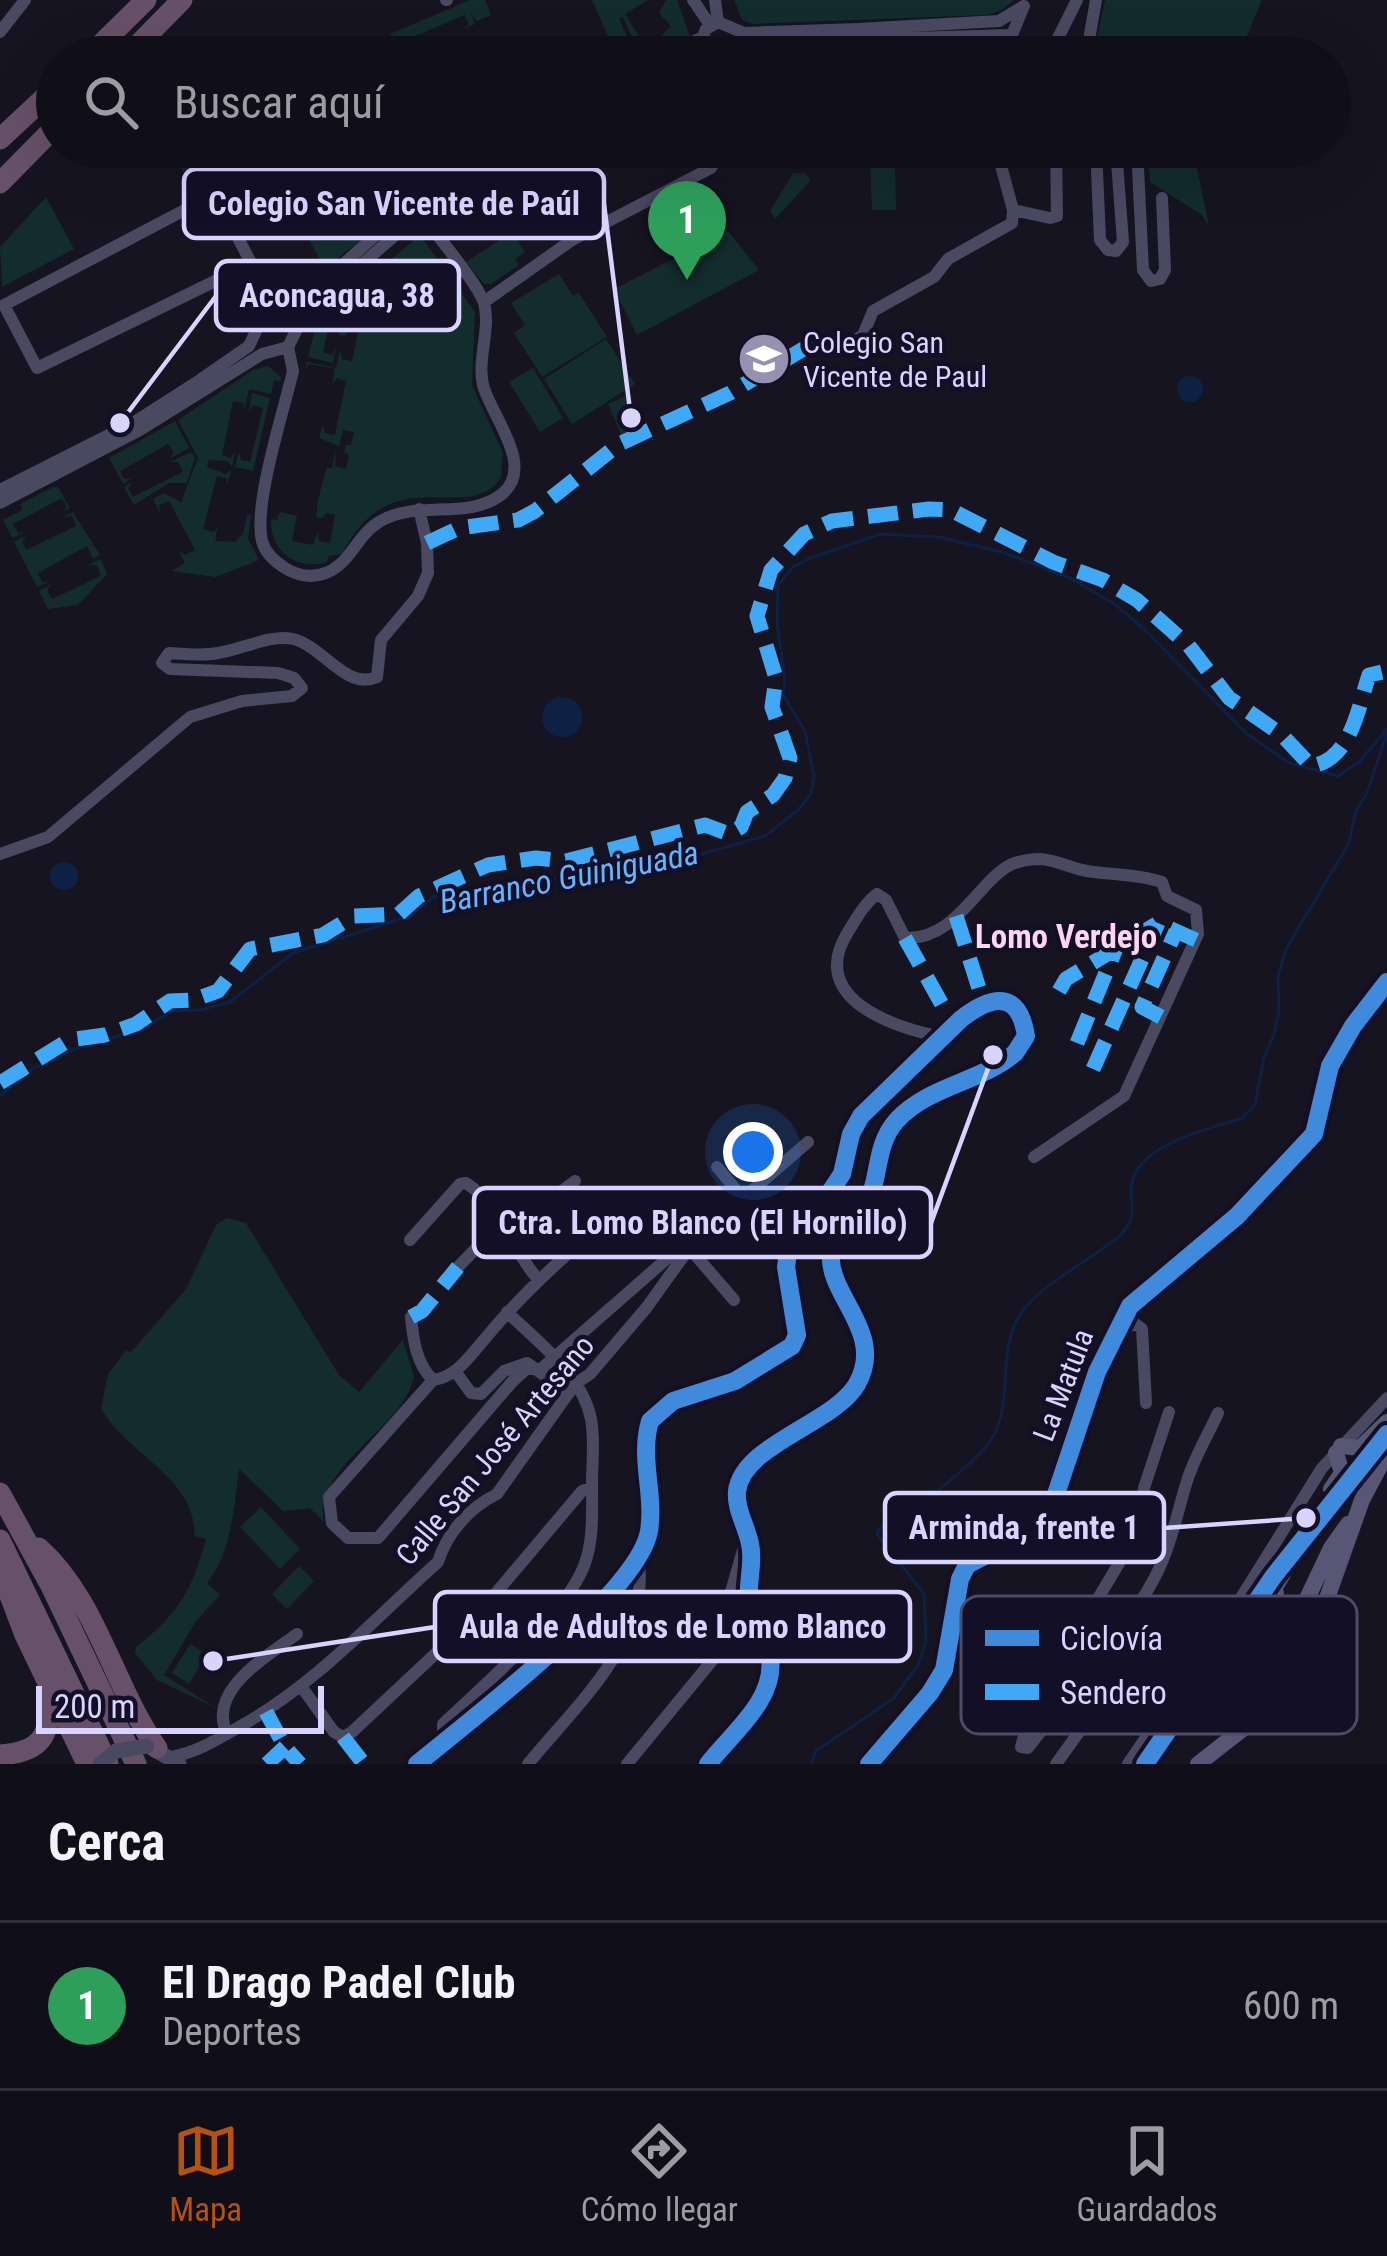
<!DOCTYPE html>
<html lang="es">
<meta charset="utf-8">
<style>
body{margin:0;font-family:"Roboto Condensed",sans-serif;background:#1e1d26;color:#f1f3f6}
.scale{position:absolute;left:36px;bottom:30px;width:288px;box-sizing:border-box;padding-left:12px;border:6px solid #d9d4ff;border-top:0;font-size:33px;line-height:42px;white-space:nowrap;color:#d9d4ff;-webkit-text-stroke:9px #130f26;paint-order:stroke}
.you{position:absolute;left:753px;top:1152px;width:42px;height:42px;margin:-30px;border:9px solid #fff;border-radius:50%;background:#1a73e8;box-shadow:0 0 0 18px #1a73e833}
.badge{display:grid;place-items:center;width:78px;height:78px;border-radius:50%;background:#b45309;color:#fff;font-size:39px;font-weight:700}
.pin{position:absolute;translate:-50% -99px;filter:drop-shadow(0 3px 6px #0008)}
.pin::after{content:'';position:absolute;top:63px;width:42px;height:36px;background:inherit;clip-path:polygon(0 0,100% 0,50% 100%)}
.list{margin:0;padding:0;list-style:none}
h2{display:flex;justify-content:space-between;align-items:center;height:156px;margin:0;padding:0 48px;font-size:51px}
h2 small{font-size:39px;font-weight:400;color:#9c9ca2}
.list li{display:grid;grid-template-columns:78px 1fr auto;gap:36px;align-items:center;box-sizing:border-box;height:168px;padding:0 48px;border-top:3px solid #302f38}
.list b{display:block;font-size:45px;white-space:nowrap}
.list p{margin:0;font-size:39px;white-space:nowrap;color:#9c9ca2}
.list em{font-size:39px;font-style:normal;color:#9c9ca2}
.icon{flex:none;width:66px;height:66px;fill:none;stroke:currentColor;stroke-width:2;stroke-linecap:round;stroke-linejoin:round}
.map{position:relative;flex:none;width:1387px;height:1764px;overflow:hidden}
.search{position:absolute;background:#100f19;box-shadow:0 12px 48px #0002;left:36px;right:36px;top:36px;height:132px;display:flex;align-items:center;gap:30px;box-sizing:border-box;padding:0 42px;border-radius:66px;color:#9c9ca2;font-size:45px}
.sheet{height:324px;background:#100f19}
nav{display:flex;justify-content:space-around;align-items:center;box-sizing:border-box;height:168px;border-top:3px solid #302f38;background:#100f19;font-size:33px;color:#9c9ca2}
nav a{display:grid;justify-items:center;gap:6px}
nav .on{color:#b45309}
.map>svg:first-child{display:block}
.green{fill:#132c2d}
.water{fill:#0d2144}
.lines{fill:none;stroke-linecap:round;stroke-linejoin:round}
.stream{stroke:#0d2144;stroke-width:3}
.minor{stroke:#4a4962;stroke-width:12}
.tertiary{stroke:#4a4962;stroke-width:15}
.secondary{stroke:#575674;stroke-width:16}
.motorway{stroke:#67516a;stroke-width:21}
.tertiary-bridge{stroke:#4a4962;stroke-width:15}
.quiet{stroke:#3fa9f5;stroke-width:15;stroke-dasharray:30 15;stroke-linecap:butt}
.cycleway-casing{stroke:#130f26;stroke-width:26}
.cycleway{stroke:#408adc;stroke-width:18}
.labels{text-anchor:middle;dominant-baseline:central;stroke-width:9;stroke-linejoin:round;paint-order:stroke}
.poi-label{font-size:30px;fill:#d9d4ff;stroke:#130f26;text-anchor:start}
.street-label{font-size:30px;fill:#d9d4ff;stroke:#130f26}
.water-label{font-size:33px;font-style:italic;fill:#62b6ff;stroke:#130f26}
.neighbourhood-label{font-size:33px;font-weight:bold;fill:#ffd6f0;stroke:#130f26}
.key{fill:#130f26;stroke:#4e4a67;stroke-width:3}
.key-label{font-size:33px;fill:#d9d4ff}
.leader{fill:none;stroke:#d9d4ff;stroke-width:4.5}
.callout-dot{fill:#d9d4ff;stroke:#130f26;stroke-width:4.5}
.callout{fill:#130f26;stroke:#d9d4ff;stroke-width:4.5}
.callout-label{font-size:33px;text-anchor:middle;font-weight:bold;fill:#d9d4ff}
</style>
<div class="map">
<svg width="1387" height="1764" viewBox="0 0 1387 1764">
<rect width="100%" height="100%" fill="#161421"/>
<!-- green -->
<path class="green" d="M 470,0 L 485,0 L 491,15 L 477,21 L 471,14 L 475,24 L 463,29 L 469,24 L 465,15 L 415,36 L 418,45 L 426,45 L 414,50 L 407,36 L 409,48 L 399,53 L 390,34 Z
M 592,0 L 648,0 L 625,14 L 642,41 L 636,46 L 623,17 L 619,18 L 635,54 L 654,36 L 667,46 L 643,57 L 617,57 Z
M 666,0 L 677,0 L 690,36 L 670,44 L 662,35 L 671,26 L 659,13 Z
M 734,0 L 1014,0 L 1002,10 L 987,15 L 752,24 L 742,20 Z
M 1105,0 L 1262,0 L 1238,57 L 1093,57 Z
M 943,45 L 943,57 L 916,53 L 915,57 L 872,57 L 872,49 L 856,48 Z
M 183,147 L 176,151 L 182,160 L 205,147 L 228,147 L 187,168 L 191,174 L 213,163 L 220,176 L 193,190 L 171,148 Z
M 236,147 L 242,159 L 236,154 L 228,158 L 253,208 L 262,203 L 262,194 L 269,209 L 247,220 L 215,161 Z
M 255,147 L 388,147 L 401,180 L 411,176 L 410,168 L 417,190 L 421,190 L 325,269 L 287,199 L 272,207 L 265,193 L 271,198 L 280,193 Z
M 420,147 L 434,147 L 445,173 L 425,188 L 414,166 L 420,173 L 430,168 Z
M 918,147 L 943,147 L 943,155 L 895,159 L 896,210 L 872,210 L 870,157 L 843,157 L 836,151 Z
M 1148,147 L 1199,147 L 1196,164 L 1209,226 L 1202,215 L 1150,182 Z
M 793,173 L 805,173 L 811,180 L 775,219 L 770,211 Z
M 46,197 L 74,249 L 2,287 L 0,247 Z
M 728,231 L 759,270 L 637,335 L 614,289 Z
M 512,232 L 525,252 L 515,259 L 519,265 L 491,284 L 484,284 L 466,262 Z
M 420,235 L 475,312 L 472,385 L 503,453 L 501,478 C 467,527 393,455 342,554 L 329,556 L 327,562 C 296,571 270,552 271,519 L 277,520 L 280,512 L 297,516 L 292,541 L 313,545 L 318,532 L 319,541 L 330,543 L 335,515 L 326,513 L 322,518 L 316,517 C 317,501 322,483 327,468 L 332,468 L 336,449 L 335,466 L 346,469 L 349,455 L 344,453 L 346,445 L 351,445 L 354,432 L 343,430 L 339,446 L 319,438 L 323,424 L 325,433 L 335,435 L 346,381 L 337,378 L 332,385 L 335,369 L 309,364 L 305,371 L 307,362 L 336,368 L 340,350 L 342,359 L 352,361 L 358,333 L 348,331 L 345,336 L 339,335 L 338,328 L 329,326 L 323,352 L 332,355 L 336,348 L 333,363 L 308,357 L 317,321 L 338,298 L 341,301 Z
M 559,274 L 573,296 L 579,293 L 607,337 L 542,377 L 514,333 L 525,325 L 511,303 Z
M 606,339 L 635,384 L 572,424 L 544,379 Z
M 268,366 L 281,377 L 281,381 L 274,380 L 271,394 L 249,389 L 244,412 L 244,403 L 233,401 L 222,455 L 231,458 L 235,451 L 232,467 L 228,461 L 209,460 L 207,467 L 226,474 L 231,470 L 227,485 L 226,478 L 217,476 L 203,529 L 214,532 L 218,525 L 215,541 L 204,540 L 235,542 L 243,534 L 247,515 L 251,515 L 248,539 L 259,560 L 216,577 L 171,571 L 185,563 L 178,550 L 185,555 L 195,550 L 169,501 L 159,505 L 160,513 L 153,499 L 164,493 L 181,502 L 198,458 L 178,420 L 253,370 Z
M 533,368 L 563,418 L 540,432 L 509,382 Z
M 252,393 L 270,398 L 253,471 L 235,467 L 239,452 L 241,460 L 250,462 L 263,408 L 253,405 L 249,413 Z
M 626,396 L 641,428 L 622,437 L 608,404 Z
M 175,421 L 189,448 L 169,459 L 174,453 L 168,444 L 120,471 L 124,479 L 132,478 L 123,484 L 109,458 Z
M 191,452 L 195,458 L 187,483 L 169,483 L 134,505 L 124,487 L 133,482 L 128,488 L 133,497 L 183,472 L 178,462 L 170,462 Z
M 53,487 L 58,487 L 70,508 L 61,513 L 67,507 L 62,498 L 13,524 L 18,533 L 25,532 L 12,538 L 2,517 L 5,519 L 22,510 L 20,504 Z
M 73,512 L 100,555 L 93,559 L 87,546 L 38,573 L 42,582 L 50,581 L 37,587 L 14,542 L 27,535 L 22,541 L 26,550 L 76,526 L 72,516 L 63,517 Z
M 101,559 L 107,574 L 78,605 L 48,609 L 39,591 L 52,584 L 47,590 L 52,599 L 101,576 L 97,565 L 88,565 Z
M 227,1218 L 246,1223 L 339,1375 L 359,1392 L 403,1340 L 414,1376 C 404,1429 313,1465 324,1522 L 310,1508 L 283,1511 L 239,1469 C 234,1506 232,1553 207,1583 L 220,1595 L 196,1621 L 164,1675 L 216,1708 L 157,1680 L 135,1653 L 136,1647 C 178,1614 192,1591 206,1539 L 194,1536 C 198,1478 124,1453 101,1408 L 108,1374 L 126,1350 L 131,1352 L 186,1289 L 216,1225 Z
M 261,1507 L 300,1549 L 280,1569 L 240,1527 Z
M 299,1566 L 314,1581 L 287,1609 L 272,1594 Z
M 190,1644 L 207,1654 L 189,1684 L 172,1673 Z"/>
<!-- water -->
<path class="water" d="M1177 389a13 13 0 1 1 26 0a13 13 0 1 1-26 0Z
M542 717a20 20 0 1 1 40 0a20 20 0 1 1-40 0Z
M50 876a14 14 0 1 1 28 0a14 14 0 1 1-28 0Z"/>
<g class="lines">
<!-- stream -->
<path class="stream" d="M 0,1096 L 32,1069 L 75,1049 L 144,1028 L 172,1011 L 201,1010 L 230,1002 L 293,953 L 413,915 L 433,897 L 674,862 L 765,836 L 798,810 L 811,794 L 814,776 L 805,731 L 783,695 L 785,680 L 777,623 L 778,585 L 793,567 L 811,558 L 880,534 L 939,537 L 1005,553 L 1070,578 L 1116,605 L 1144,629 L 1247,734 L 1289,763 L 1338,776 L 1360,761 L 1387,729
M 811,1764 L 816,1751 L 894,1698 L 918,1665 L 926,1641 L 924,1594 L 877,1534 C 884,1517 907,1513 921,1503 C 942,1488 967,1467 985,1448 C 1017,1412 995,1356 1019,1316 C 1037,1286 1093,1259 1121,1235 C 1141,1210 1128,1207 1132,1183 C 1139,1144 1211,1128 1243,1118 L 1255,1104 L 1264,1057 L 1274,1035 L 1279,1010 L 1278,976 L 1286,949 L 1349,843 L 1356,811 L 1367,793 L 1387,733"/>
<!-- minor -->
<path class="minor" d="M 446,0 L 447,0
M 693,0 L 710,25
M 715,0 L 718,22
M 0,32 L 25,0
M 703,37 L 706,29 L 718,22 L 744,33 L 858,29 L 999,21 L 1024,6
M 1052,50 L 1077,0
M 719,55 L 745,43 L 1010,35
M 661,57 L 703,37
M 692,57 L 709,52
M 1003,57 L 1023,8
M 1086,57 L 1096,0
M 1096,147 L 1100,240 L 1108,250 L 1116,251 L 1123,242 L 1117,162 L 1123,147
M 1137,147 L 1143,270 L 1151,281 L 1160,279 L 1165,270 L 1162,198
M 1013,210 L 1050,218 L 1057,216 L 1056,147
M 250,264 L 37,368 L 4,305 L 215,194 L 271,301 L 274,311
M 484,302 L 572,240 L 711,168 L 717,158 L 718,147
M 810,345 L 854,341 L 863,335 L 873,311 L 934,277 L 948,259 L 1012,223 L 1013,210 L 996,147
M 288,347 L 293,371 C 284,410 253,505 262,541 C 265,553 274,561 285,568 C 298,576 312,579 328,572 C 352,561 357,535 379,522 C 416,499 469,521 502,494 C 536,466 491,416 483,385 C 477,359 491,328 484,303 C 478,283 434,232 420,213
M 0,490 L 136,421 L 200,380 L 249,346 L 263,316 L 296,307 L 378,233 L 459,171 L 497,147
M 0,503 L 140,430 L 262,354 L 288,347 L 304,315 L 385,244 L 420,213 L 519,147
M 0,854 L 48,837 L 190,717 L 242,701 L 292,696 L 302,688 L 294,678 L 278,673 L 170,669 L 162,663 L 169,653 C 185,654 202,656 218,653 C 241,650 270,634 293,639 C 323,646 346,691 377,677 L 381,640 L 418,596 L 428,573 L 427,543 L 419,509
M 943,1037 C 893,1028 806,998 848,932 C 856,919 864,904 877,894 L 886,900 L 905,938 C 957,940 978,880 1012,864 C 1019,861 1032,859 1040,859 C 1056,860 1071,868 1087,871 C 1112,875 1138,874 1162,882 L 1167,896 L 1196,910 L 1198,934 L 1124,1096 L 1034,1157
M 717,1167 L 742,1197
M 410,1240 L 460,1184 L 466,1183 C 508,1211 508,1245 537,1278
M 458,1267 L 494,1230 L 536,1211 L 575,1181
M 411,1317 C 413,1338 416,1364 433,1380
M 1119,1337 L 1133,1322 L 1142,1329 L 1146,1403
M 455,1371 L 471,1393 L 481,1394 L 504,1371 L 527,1363 L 569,1393
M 433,1380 L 329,1497 L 332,1523 L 348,1538 L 378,1538 L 512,1382 L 526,1369 L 541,1369 L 679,1248 L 689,1249
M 433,1380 C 456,1377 468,1358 483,1341 C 527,1287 578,1244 631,1199 L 648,1200 L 734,1300
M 301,1686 L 334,1732 L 343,1737 L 352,1732 L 480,1612 L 582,1491 L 592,1487
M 227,1734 C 206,1690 268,1656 297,1634
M 443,1743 L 443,1724 C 485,1684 563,1618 584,1566 C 594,1540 592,1511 592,1484 C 592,1463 595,1439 591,1419 C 582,1374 538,1342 507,1312
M 1021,1747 L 1028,1748 C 1071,1691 1121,1641 1155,1577 C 1171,1546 1177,1513 1187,1481 C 1194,1458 1208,1435 1218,1413
M 1021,1747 L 1034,1697 L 1078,1632 L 1137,1533 L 1144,1488 L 1169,1412
M 171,1757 C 198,1752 216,1740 239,1727 C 316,1684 373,1620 438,1562 C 447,1533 469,1508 497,1494 L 575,1384 L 590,1374 L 647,1307 L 695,1240 L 808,1142
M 528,1764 C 574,1707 653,1639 638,1557
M 627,1764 L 711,1662 L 743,1550 L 750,1541
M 1056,1764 L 1092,1714 L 1073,1695
M 1128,1764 L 1239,1601 L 1322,1468 L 1387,1398"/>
<!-- tertiary -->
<path class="tertiary" d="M 150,1747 L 179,1764
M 417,1764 C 469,1721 639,1592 649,1531 C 655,1494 639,1458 650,1421 L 673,1401 L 735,1381 L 792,1346 L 797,1335 L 786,1267 L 790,1239 L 800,1219 L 826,1198 L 842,1174 L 851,1134 L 861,1116 L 961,1019 C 992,995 1019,990 1026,1036 L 1015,1053 C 981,1082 928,1086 897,1120 C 874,1146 881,1176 867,1204 C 857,1223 833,1233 831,1255 C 828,1296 886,1333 857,1384 C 835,1423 743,1444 737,1491 C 735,1509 747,1527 750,1544 C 755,1565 745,1587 750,1607 C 755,1625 768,1640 770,1658 C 776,1700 731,1734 708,1764
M 869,1764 L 930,1693 L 944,1670 L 960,1579 L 967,1565 L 1014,1541 L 1037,1523 L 1054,1500 L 1097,1372 L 1130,1306 L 1237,1216 L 1314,1134 L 1330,1066 L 1353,1026 L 1387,982"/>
<!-- secondary -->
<path class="secondary" d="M 1341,1446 L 1360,1448 L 1387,1422
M 1331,1489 L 1342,1473 L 1336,1453
M 1283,1574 L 1275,1587 L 1277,1603 L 1287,1610 L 1304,1605 L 1331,1548 L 1348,1524
M 1214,1664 L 1244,1662 L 1260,1676 L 1262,1701 L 1249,1717
M 1145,1764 L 1273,1577 L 1387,1434
M 1198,1764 L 1272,1706 L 1304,1663 L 1362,1500 L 1387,1453"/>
<!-- motorway -->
<path class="motorway" d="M 88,57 L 146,0
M 126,57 L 182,0
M 0,139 L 57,86
M 0,183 L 57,125
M 0,1493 L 51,1586 L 136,1764
M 0,1540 L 108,1764
M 39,1548 C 97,1600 113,1686 157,1748
M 0,1569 L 25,1635 L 87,1764
M 0,1755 C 45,1752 51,1733 49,1690"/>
<!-- tertiary-bridge -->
<path class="tertiary-bridge" d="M 100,1764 L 116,1751 L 147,1746"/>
<!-- quiet -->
<path class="quiet" d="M 427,543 L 459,528 L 518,520 L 535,511 L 619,444 L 730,393 L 810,345
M 956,916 L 984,1004
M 905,938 L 954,1026
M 1059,991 L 1066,979 L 1158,923 L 1196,940
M 1161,1017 L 1142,1007 L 1176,931
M 1077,1043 L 1117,946
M 1093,1069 L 1158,923
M 0,1083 L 69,1040 L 105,1035 L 136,1024 L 170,1001 L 193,1000 L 218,991 L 250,949 L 323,935 L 354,916 L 399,914 L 419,896 L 488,865 L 536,858 L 566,861 L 705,825 L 729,834 L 741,827 L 747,812 L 773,795 L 785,778 L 790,758 L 772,707 L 776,678 L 757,616 L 771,570 L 804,534 L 832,521 L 929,509 L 951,510 L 1053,562 L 1103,580 L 1137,600 L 1189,646 L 1229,698 L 1282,735 L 1311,766 C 1351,760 1358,708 1369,675 L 1387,671
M 411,1317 L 422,1311 L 458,1267
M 266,1712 L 285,1747 L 300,1764
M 343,1737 L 364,1764
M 267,1764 L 285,1747"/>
<!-- cycleway casing -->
<g class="cycleway-casing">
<path id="cycleway" d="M 417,1764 C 469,1721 639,1592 649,1531 C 655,1494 639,1458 650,1421 L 673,1401 L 735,1381 L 792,1346 L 797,1335 L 786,1267 L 790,1239 L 800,1219 L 826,1198 L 842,1174 L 851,1134 L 861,1116 L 961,1019 C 992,995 1019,990 1026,1036 L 1015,1053 C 981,1082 928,1086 897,1120 C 874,1146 881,1176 867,1204 C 857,1223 833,1233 831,1255 C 828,1296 886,1333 857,1384 C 835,1423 743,1444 737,1491 C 735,1509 747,1527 750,1544 C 755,1565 745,1587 750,1607 C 755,1625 768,1640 770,1658 C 776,1700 731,1734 708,1764
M 869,1764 L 930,1693 L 944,1670 L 960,1579 L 967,1565 L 1014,1541 L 1037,1523 L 1054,1500 L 1097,1372 L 1130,1306 L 1237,1216 L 1314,1134 L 1330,1066 L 1353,1026 L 1387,982
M 1145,1764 L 1273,1577 L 1387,1434"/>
</g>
<!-- cycleway -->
<use href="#cycleway" class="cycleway"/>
</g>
<!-- icons -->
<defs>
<g id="school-disc" transform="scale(2.7)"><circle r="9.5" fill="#9591b1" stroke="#130f26"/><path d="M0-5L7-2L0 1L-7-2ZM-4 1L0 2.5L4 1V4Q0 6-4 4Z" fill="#fff"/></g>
</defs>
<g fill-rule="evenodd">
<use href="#school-disc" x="764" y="359"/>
</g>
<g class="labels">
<!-- poi labels -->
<g class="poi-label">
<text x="803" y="342">Colegio San<tspan x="803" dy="34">Vicente de Paul</tspan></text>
</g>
<!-- street labels -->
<g class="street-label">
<text transform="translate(1063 1385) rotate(-69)">La Matula</text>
<text transform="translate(495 1450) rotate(-50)">Calle San José Artesano</text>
</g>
<!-- water labels -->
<g class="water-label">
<text transform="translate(569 877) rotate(-11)">Barranco Guiniguada</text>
</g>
<!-- neighbourhood labels -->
<g class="neighbourhood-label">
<text x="1066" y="936">Lomo Verdejo</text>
</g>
</g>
<!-- legend -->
<rect x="961" y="1596" width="396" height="138" rx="18" class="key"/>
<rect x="985" y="1630" width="54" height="16" fill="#408adc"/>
<rect x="985" y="1684" width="54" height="16" fill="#3fa9f5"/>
<g class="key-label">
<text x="1060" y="1650">Ciclovía</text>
<text x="1060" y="1704">Sendero</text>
</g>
<!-- callouts -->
<path class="leader" d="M631 418L604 204M120 423L216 296M993 1055L931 1223M1306 1518L1164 1528M213 1661L435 1627"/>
<g class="callout-dot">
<circle cx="631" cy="418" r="12"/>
<circle cx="120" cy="423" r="12"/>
<circle cx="993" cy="1055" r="12"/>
<circle cx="1306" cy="1518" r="12"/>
<circle cx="213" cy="1661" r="12"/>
</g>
<g class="callout">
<rect x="184" y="169" width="420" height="69" rx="12"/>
<rect x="216" y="261" width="243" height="69" rx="12"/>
<rect x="474" y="1188" width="457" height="69" rx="12"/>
<rect x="885" y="1493" width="279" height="69" rx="12"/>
<rect x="435" y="1592" width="475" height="69" rx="12"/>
</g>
<g class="callout-label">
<text x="394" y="215">Colegio San Vicente de Paúl</text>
<text x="337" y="307">Aconcagua, 38</text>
<text x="703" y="1234">Ctra. Lomo Blanco (El Hornillo)</text>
<text x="1024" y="1539">Arminda, frente 1</text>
<text x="673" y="1638">Aula de Adultos de Lomo Blanco</text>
</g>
</svg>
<div class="scale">200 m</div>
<div class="you"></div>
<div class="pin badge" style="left:687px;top:280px;background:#2e9e5b">1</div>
<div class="search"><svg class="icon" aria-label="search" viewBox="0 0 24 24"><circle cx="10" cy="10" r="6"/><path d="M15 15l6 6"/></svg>Buscar aquí</div>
</div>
<section class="sheet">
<h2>Cerca<small></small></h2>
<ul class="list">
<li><span class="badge" style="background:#2e9e5b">1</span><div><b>El Drago Padel Club</b><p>Deportes</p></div><em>600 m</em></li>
</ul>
</section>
<nav>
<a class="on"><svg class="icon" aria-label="map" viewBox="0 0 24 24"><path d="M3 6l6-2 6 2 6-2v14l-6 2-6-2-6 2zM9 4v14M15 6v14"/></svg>Mapa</a>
<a><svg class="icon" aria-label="directions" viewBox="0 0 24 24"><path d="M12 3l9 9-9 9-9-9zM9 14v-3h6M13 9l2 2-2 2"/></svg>Cómo llegar</a>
<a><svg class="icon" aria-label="saved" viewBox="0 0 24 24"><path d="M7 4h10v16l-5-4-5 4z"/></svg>Guardados</a>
</nav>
